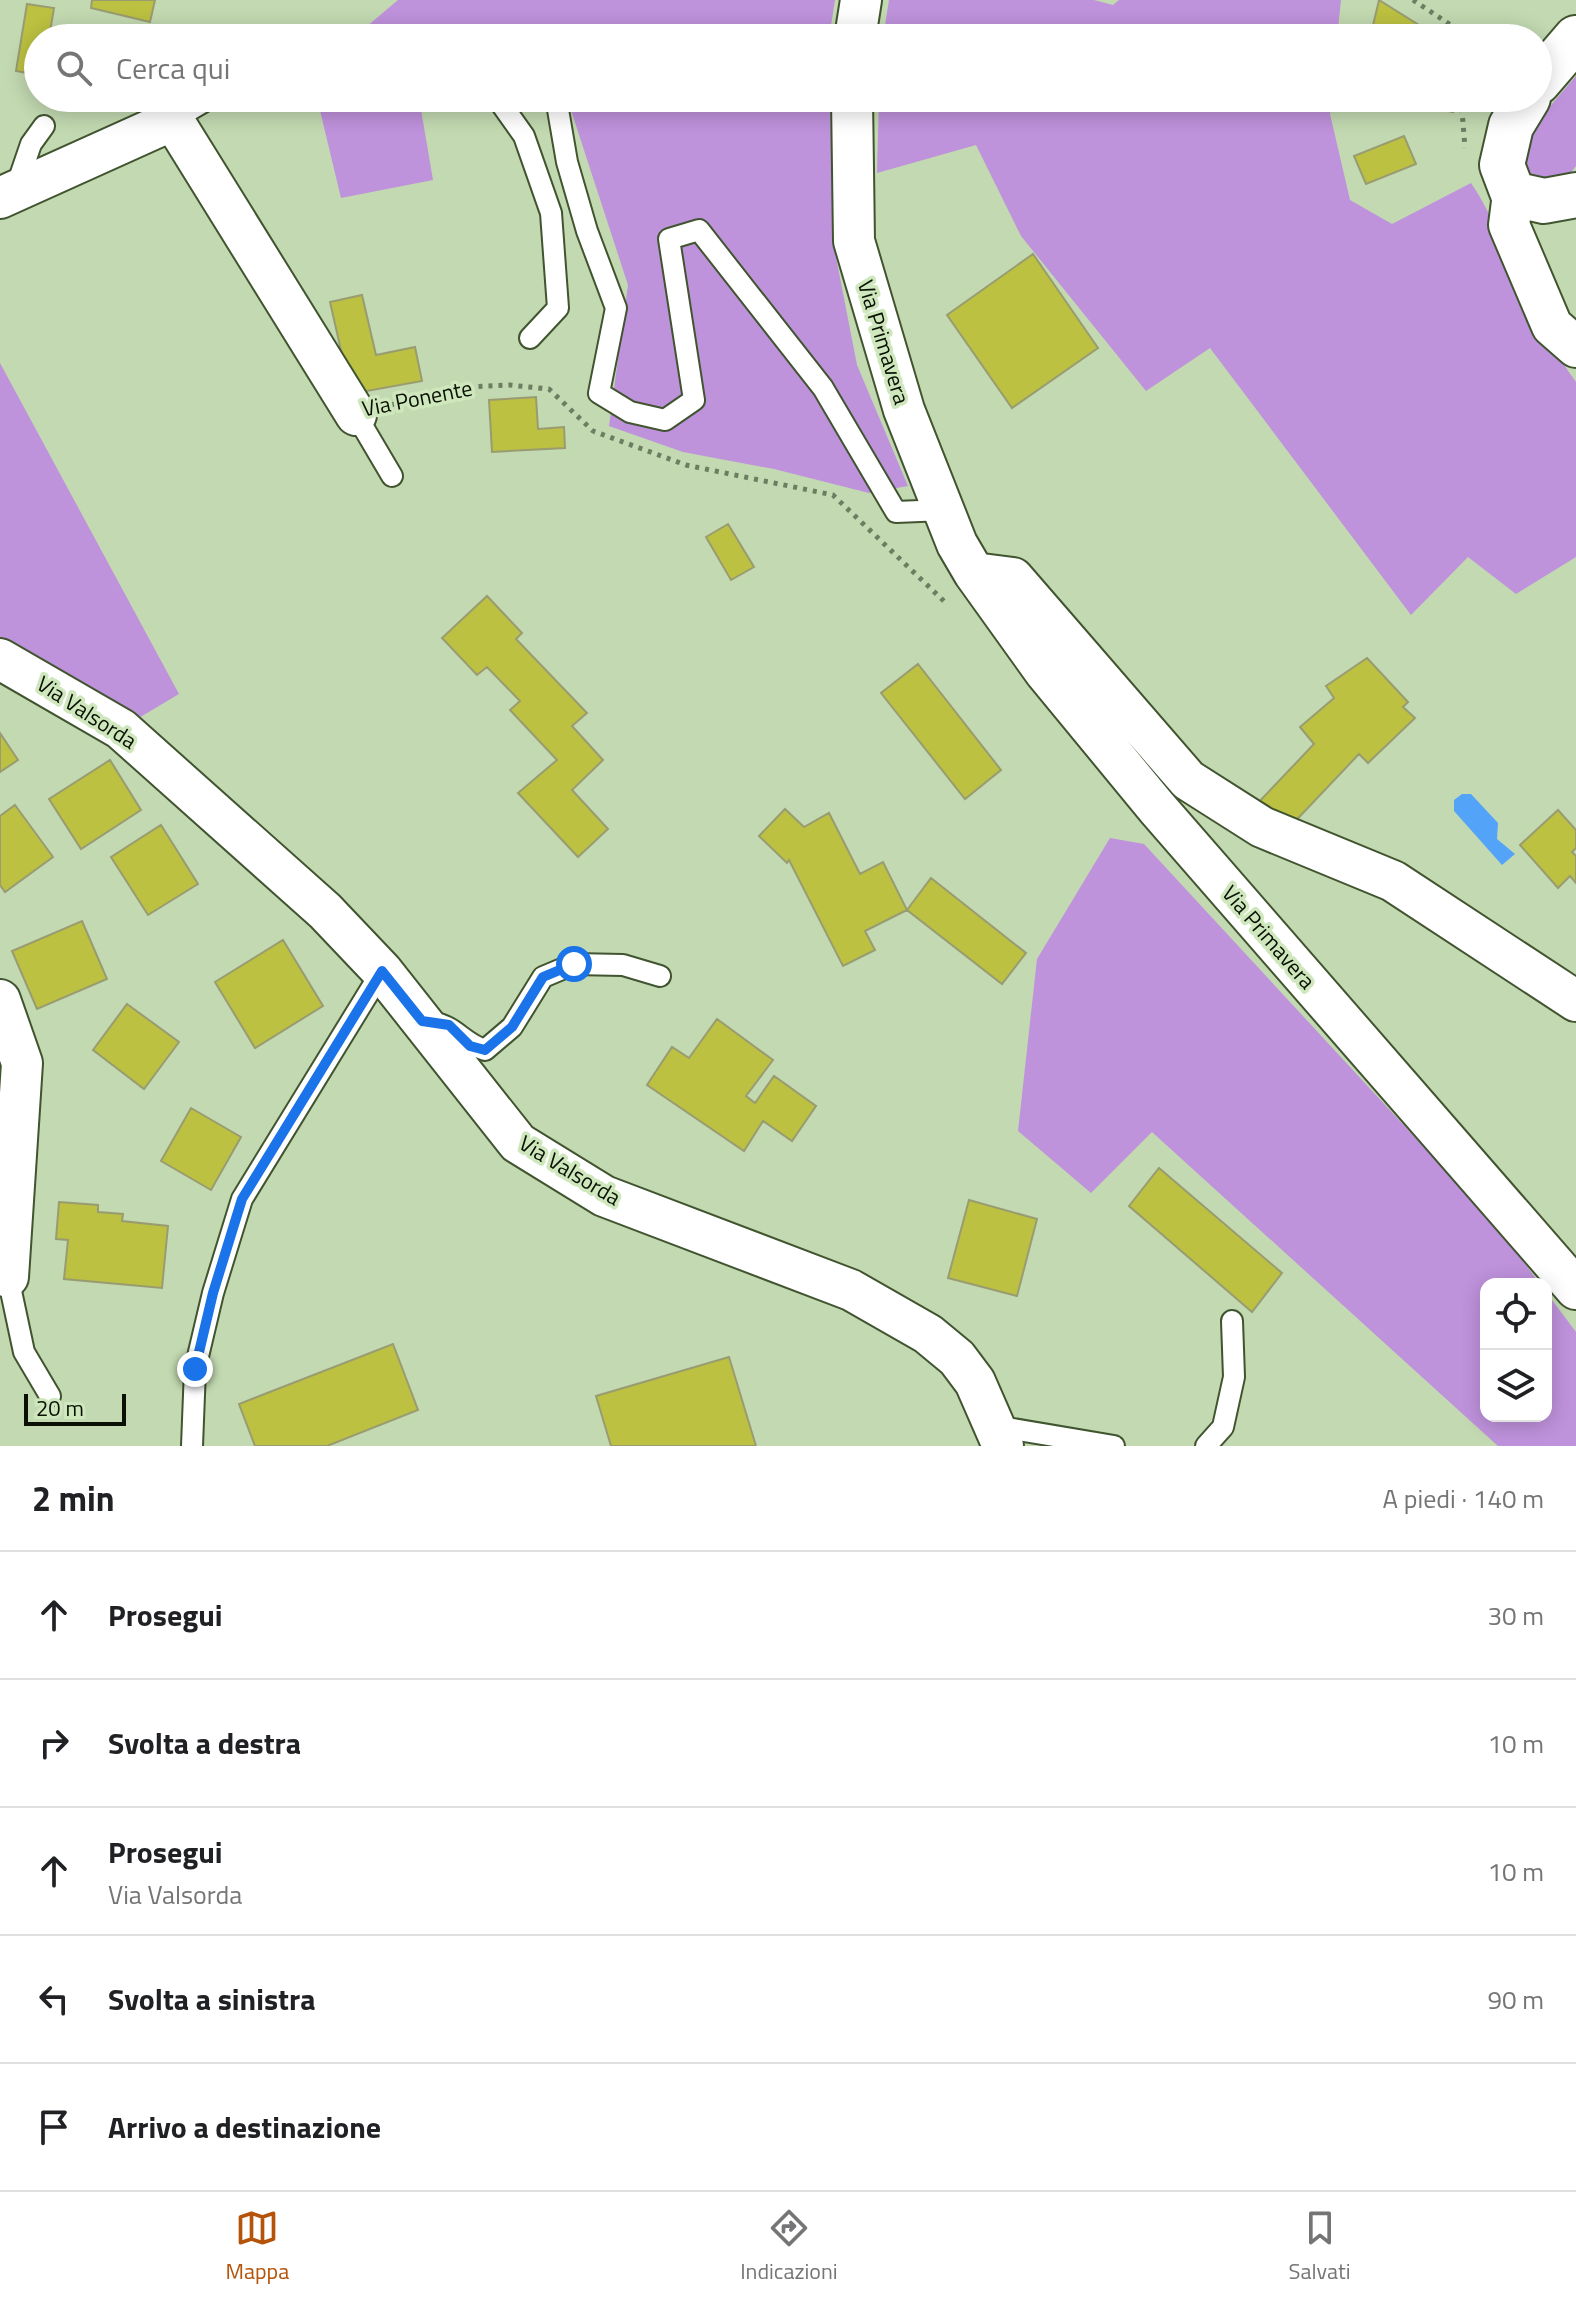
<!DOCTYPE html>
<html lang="it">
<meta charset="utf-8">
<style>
body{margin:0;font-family:"Titillium Web",sans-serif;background:#f2f2f2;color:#202124}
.controls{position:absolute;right:24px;bottom:24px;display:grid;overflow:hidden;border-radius:16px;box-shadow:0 4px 20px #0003}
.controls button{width:72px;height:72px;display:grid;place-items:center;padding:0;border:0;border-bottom:2px solid #e0e0e0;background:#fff;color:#202124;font:40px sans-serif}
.scale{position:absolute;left:24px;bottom:20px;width:102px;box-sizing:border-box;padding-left:8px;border:4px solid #0a1104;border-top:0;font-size:22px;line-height:28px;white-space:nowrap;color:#0a1104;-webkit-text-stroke:6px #cfe7bd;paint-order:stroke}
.stop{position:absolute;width:24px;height:24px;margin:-18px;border:6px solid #1a73e8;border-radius:50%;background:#fff}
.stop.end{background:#1a73e8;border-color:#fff;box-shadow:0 2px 8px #0008}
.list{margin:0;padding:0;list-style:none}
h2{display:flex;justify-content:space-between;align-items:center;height:104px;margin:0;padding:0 32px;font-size:34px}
h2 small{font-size:26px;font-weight:400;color:#757577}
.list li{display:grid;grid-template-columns:52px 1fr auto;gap:24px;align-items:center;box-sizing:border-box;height:128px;padding:0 32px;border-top:2px solid #e0e0e0}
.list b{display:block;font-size:30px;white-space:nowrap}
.list p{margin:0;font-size:26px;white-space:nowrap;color:#757577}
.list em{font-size:26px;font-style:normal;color:#757577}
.icon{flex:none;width:44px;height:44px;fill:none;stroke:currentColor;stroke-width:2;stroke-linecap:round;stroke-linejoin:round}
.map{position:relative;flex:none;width:1576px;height:1446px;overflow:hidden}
.search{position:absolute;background:#fff;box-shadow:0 4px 20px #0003;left:24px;right:24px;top:24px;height:88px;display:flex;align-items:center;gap:20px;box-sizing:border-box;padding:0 28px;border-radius:44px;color:#757577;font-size:30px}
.sheet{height:744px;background:#fff}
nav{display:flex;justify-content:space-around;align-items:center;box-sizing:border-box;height:112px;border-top:2px solid #e0e0e0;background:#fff;font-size:22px;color:#757577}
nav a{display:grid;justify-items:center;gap:4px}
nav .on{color:#b45309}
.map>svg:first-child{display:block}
.green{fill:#bf92dc}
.water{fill:#53a4f9}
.building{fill:#bcc141;stroke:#999c71;stroke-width:2}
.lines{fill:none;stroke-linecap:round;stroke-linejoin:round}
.service-casing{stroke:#415430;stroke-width:24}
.minor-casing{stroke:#415430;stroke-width:44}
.tertiary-casing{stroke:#415430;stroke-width:48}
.path{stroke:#6d7d61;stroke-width:5;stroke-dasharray:4 6;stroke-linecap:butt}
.service{stroke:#fff;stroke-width:20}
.minor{stroke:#fff;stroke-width:40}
.tertiary{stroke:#fff;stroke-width:44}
.route{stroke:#1a73e8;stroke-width:10}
.labels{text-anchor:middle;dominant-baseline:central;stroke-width:7;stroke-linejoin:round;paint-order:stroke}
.street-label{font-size:22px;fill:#0a1104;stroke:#cfe7bd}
</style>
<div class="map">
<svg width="1576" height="1446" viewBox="0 0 1576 1446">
<rect width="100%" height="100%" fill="#c2d9b1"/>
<!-- green -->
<path class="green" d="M 398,0 L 835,0 L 829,38 L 353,38 Z
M 889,0 L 1094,0 L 1113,5 L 1119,0 L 1341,0 L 1337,38 L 883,38 Z
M 1576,76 L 1576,166 L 1563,182 L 1544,185 C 1536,178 1526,173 1524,162 C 1519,137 1561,94 1576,76 Z
M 317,98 L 419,98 L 433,180 L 341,198 Z
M 567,98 L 830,98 L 834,247 L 857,365 L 908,486 L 869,493 L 774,469 L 683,452 L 609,426 L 628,285 Z
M 879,98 L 1332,98 L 1330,114 L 1350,200 L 1392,224 L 1471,183 C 1487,206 1496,230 1507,255 C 1527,298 1548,344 1576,382 L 1576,557 L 1516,594 L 1468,557 L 1411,615 L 1210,348 L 1146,391 L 1021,236 L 976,145 L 877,173 Z
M 0,363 L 179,694 L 137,719 L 87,686 L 0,643 Z
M 1110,838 L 1144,844 L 1496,1225 L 1540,1284 L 1486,1284 L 1486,1416 L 1546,1416 L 1546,1292 L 1576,1332 L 1576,1446 L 1498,1446 L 1152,1132 L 1091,1193 L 1018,1131 L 1037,959 Z"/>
<!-- water -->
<path class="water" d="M 1462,794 L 1471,794 L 1498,823 L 1497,839 L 1515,854 L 1502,865 L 1454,811 L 1454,800 Z"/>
<!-- building -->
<path class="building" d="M 92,0 L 155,0 L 150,22 L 91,8 Z
M 1379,0 L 1430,32 L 1429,38 L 1370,38 Z
M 27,4 L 54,8 L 49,38 L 38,38 L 38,75 L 16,71 Z
M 1434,98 L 1454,98 L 1453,112 L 1432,108 Z
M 1404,136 L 1416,164 L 1366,184 L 1354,156 Z
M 1033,254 L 1098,348 L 1012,408 L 947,315 Z
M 362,295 L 376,355 L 415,347 L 422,381 L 356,393 L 348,381 L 330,302 Z
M 536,397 L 538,429 L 564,427 L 565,448 L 492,452 L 489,400 Z
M 728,524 L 754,567 L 731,580 L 706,537 Z
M 487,596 L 522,633 L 516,639 L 587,713 L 572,726 L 603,760 L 572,790 L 608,829 L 578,857 L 518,793 L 557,760 L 510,710 L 520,701 L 487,667 L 477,675 L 442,638 Z
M 1367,658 L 1408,702 L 1403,707 L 1415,718 L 1368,763 L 1359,754 L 1285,832 L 1256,805 L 1314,744 L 1300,727 L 1334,698 L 1326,686 Z
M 918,664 L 1001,770 L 965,799 L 881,693 Z
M 0,733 L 18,760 L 0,772 Z
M 110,760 L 141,810 L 81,849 L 49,799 Z
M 15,805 L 53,857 L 5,892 L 0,885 L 0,816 Z
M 785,809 L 804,827 L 829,813 L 860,874 L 883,862 L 907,910 L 865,931 L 875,950 L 843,966 L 789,860 L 787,863 L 759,836 Z
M 1558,810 L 1576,830 L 1576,848 L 1572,852 L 1576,856 L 1576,883 L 1570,876 L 1558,888 L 1520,845 Z
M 161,825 L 198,884 L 148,915 L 111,857 Z
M 931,878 L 1026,953 L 1002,984 L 907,910 Z
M 82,921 L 107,979 L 37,1009 L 12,951 Z
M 283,940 L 323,1006 L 255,1048 L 215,982 Z
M 127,1004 L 179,1042 L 144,1089 L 93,1050 Z
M 717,1019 L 773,1060 L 746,1096 L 755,1103 L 774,1076 L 816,1106 L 792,1141 L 763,1121 L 744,1151 L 647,1085 L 672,1047 L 689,1058 Z
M 191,1108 L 241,1137 L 211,1190 L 161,1161 Z
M 1159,1168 L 1282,1273 L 1252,1312 L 1129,1206 Z
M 969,1200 L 1037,1219 L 1017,1296 L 948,1278 Z
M 59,1202 L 98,1205 L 98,1212 L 123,1214 L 122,1221 L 168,1226 L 162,1288 L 64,1279 L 68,1240 L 56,1239 Z
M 393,1344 L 418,1410 L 327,1446 L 255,1446 L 239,1404 Z
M 729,1357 L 756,1446 L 611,1446 L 596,1396 Z"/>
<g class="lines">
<!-- service casing -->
<g class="service-casing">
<path id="service" d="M 497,98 L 524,136 L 551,213 L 558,308 L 530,338
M 556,98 L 567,162 L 587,231 L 616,308 L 599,393 L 630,412 L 665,420 L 694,400 L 669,239 L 699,230 L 823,388 L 896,512 L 944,510
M 173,120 L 207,100
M 16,188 L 31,144 L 44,126
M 356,415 L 392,476
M 434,1023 C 455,1026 464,1044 485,1050 L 512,1027 L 543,977 L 574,964 L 623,965 L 660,976
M 8,1277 L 24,1352 L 50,1396
M 995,1426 L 1114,1446
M 192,1446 L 195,1369 L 213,1293 L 242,1199 L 382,971
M 1206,1446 L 1223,1427 L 1234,1377 L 1232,1321"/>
</g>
<!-- minor casing -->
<g class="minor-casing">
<path id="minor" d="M 855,38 L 861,0
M 852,98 L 854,241 L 904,410 L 957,544 L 974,573 L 1045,672 L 1157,808 L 1576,1289
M 1513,194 L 1509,225 L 1552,326 L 1576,347
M 0,198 L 173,120 L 356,415
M 974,573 L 1013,578 L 1188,780 L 1262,827 L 1393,881 L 1576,1001
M 0,659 L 121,729 L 325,911 L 382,971 L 518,1143 L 604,1196 L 851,1290 L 928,1334 L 957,1358 L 975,1382 L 1003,1446
M 0,1000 L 22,1063 L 8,1277"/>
</g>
<!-- tertiary casing -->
<g class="tertiary-casing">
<path id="tertiary" d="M 1538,82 L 1576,38
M 1528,98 L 1511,126 L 1502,165 L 1513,194 L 1544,201 L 1576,195"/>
</g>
<!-- path -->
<path class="path" d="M 1413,0 L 1463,33 L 1463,38
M 1461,98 L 1465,148
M 391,405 L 448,388 L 509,385 L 549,389 L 593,431 L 686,465 L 833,495 L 948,605"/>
<!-- service -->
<use href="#service" class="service"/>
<!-- minor -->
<use href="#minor" class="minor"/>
<!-- tertiary -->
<use href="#tertiary" class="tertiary"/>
</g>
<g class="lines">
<!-- route -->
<path class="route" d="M 195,1369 L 213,1293 L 242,1199 L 382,971 L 422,1021 L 449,1025 L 470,1046 L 485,1050 L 512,1027 L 543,977 L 574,964"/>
</g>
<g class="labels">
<!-- street labels -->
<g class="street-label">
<text transform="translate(884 342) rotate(73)">Via Primavera</text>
<text transform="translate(417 398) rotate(-11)">Via Ponente</text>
<text transform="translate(87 712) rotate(33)">Via Valsorda</text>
<text transform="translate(1269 937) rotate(49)">Via Primavera</text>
<text transform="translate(570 1170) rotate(31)">Via Valsorda</text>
</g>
</g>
</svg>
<div class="controls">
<button><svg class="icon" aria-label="locate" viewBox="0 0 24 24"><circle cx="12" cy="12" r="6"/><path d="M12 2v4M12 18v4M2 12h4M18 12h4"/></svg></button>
<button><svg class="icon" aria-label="layers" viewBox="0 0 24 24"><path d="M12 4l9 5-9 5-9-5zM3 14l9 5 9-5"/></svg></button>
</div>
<div class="scale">20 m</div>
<div class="stop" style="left:574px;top:964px"></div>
<div class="stop end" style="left:195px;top:1369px"></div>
<div class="search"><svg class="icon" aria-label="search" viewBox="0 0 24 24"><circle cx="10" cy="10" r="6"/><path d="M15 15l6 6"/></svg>Cerca qui</div>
</div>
<section class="sheet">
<h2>2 min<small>A piedi · 140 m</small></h2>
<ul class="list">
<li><svg class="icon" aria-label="ahead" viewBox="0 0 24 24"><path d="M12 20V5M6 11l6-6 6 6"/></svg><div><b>Prosegui</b></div><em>30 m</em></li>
<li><svg class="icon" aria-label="right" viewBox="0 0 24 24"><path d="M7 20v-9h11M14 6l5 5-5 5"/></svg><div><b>Svolta a destra</b></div><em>10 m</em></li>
<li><svg class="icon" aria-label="ahead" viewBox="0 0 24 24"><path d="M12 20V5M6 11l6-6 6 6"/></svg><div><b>Prosegui</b><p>Via Valsorda</p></div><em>10 m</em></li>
<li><svg class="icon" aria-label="left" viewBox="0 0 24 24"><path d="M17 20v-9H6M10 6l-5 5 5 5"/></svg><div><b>Svolta a sinistra</b></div><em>90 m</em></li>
<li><svg class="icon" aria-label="arrive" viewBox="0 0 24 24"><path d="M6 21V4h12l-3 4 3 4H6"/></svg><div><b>Arrivo a destinazione</b></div></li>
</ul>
</section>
<nav>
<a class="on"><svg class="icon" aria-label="map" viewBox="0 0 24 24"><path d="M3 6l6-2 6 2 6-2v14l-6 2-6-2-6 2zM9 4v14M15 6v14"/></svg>Mappa</a>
<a><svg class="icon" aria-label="directions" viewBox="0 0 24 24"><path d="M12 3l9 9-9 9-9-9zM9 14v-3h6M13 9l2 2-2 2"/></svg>Indicazioni</a>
<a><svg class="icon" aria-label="saved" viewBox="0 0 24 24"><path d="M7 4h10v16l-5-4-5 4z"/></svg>Salvati</a>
</nav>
